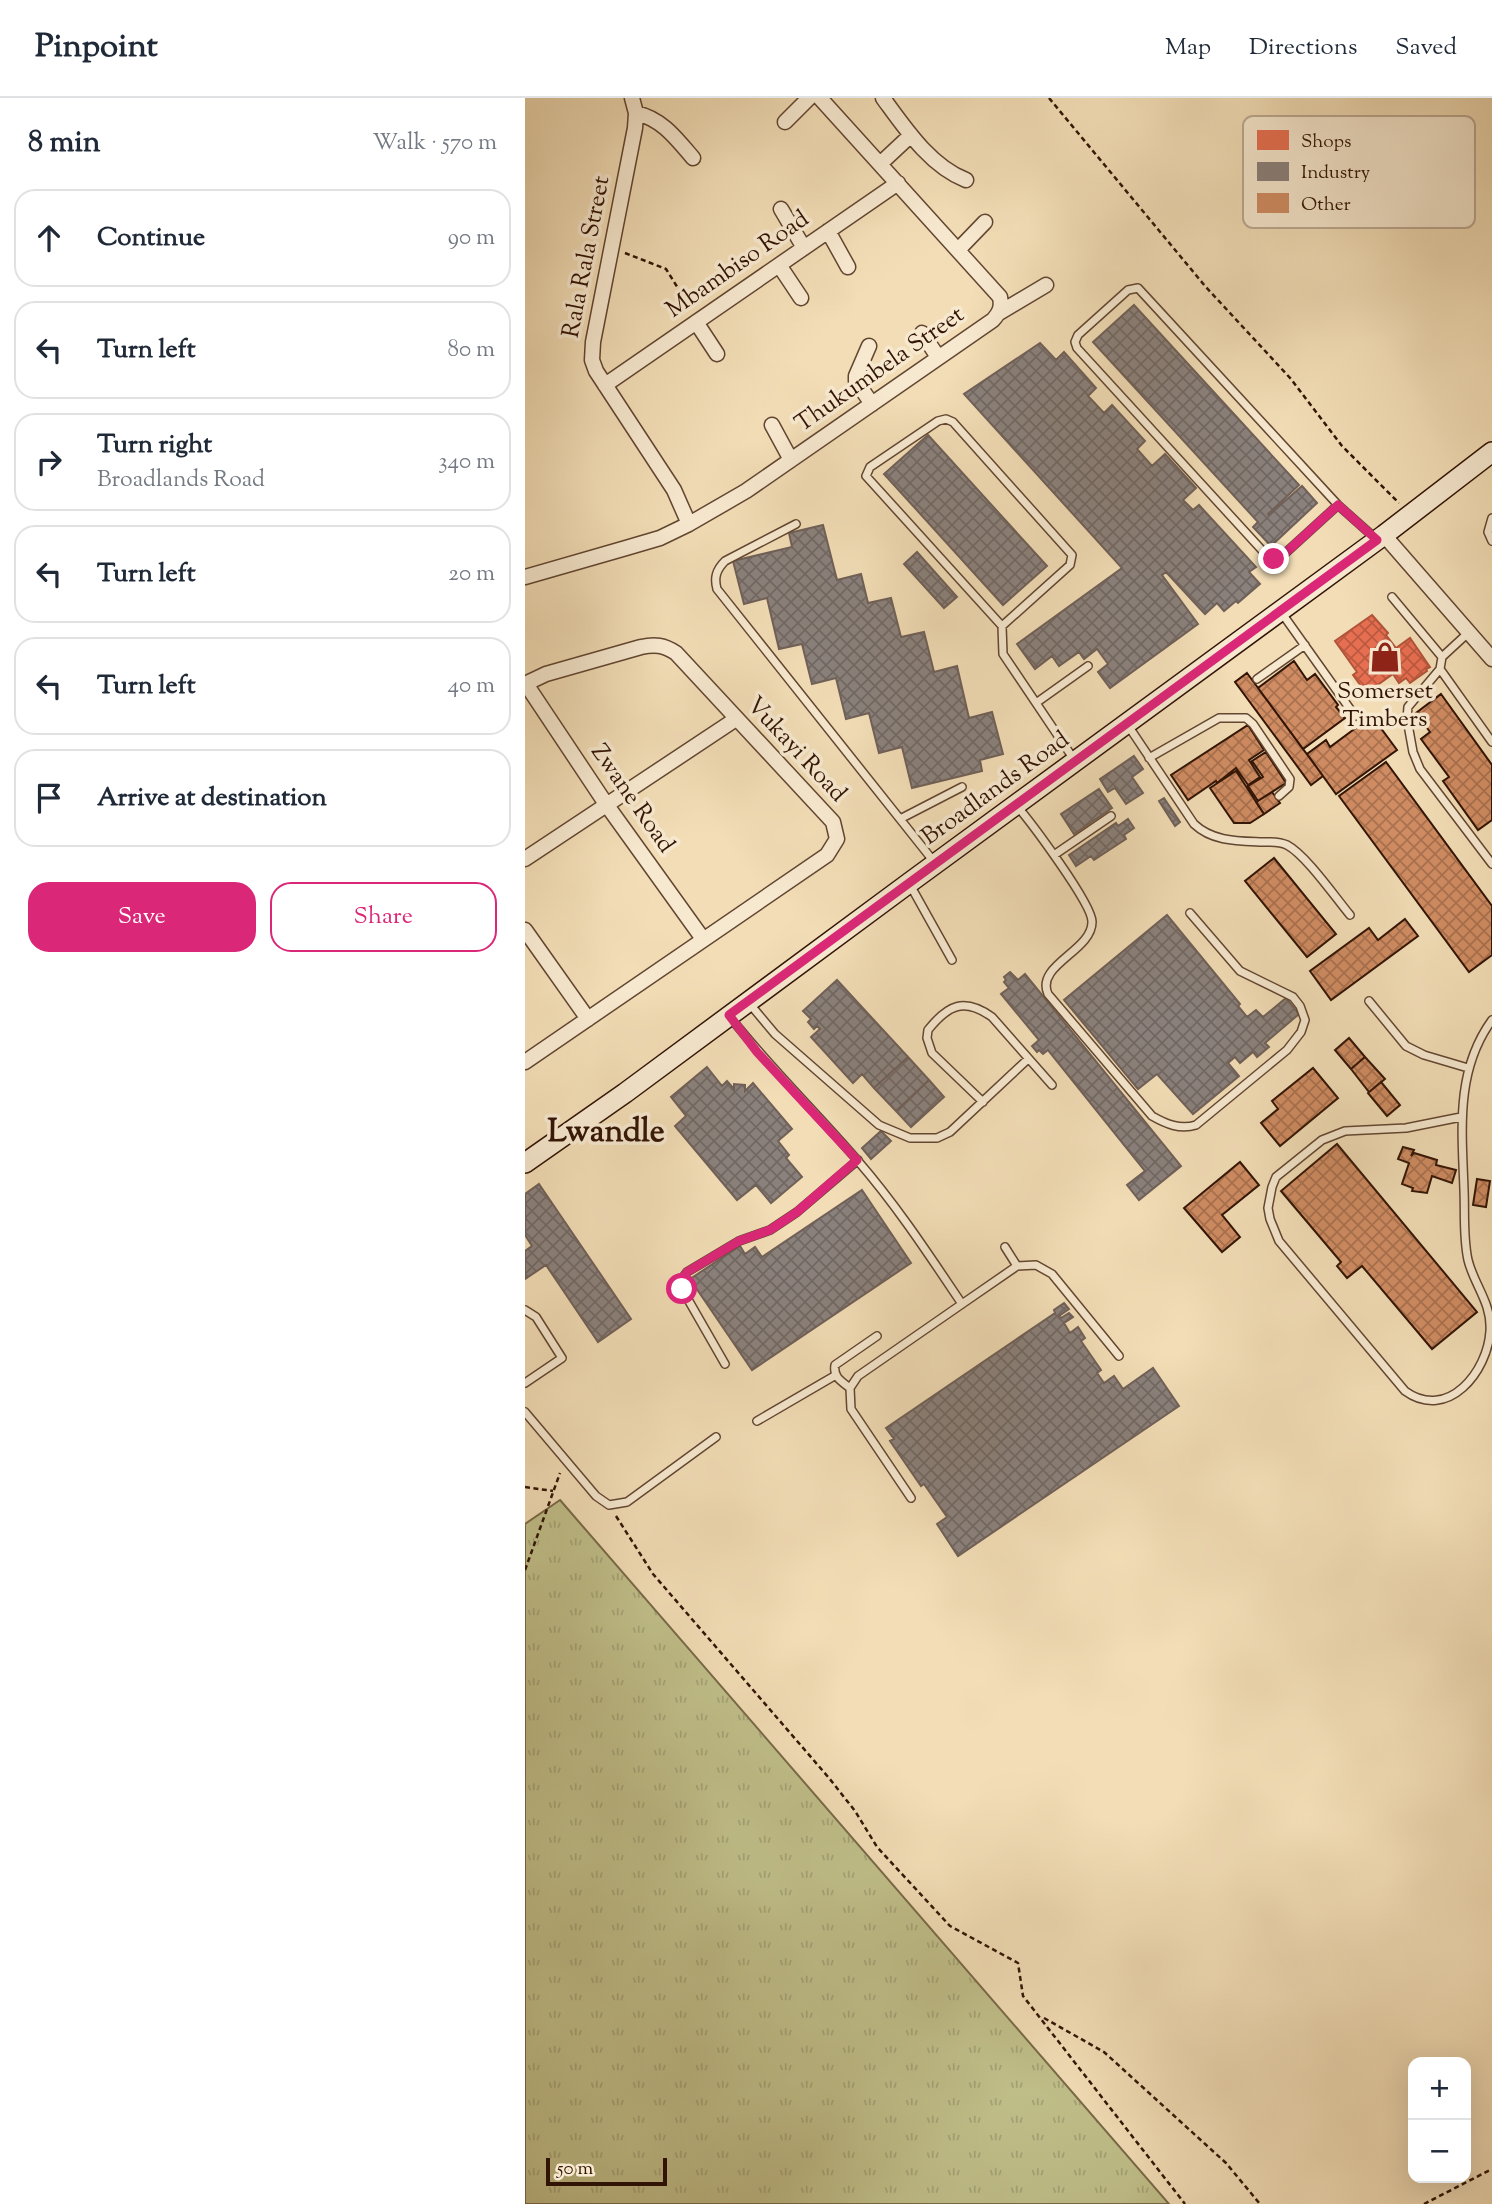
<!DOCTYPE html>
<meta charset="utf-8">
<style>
body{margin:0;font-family:"Sorts Mill Goudy",serif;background:#f2f2f3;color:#1f2937}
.controls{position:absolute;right:21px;bottom:21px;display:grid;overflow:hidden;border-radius:14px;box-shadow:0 7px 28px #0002}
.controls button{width:63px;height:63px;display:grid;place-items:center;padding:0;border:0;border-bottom:2px solid #e0e1e3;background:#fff;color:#1f2937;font:35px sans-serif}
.scale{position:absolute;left:21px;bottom:18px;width:121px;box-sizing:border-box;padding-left:7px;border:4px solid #321405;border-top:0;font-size:19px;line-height:24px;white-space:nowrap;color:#321405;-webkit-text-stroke:5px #f7e9d0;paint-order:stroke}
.stop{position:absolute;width:21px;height:21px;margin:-16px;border:5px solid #db2777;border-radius:50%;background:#fff}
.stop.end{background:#db2777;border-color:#fff;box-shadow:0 2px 7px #0008}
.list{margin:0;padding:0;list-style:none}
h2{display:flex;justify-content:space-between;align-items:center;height:91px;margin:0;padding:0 28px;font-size:30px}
h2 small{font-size:23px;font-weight:400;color:#747a83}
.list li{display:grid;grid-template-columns:46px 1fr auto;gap:21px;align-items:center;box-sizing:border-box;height:98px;margin:0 14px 14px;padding:0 14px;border:2px solid #e0e1e3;border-radius:21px}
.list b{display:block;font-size:26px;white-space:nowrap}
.list p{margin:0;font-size:23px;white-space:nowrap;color:#747a83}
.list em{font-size:23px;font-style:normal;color:#747a83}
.actions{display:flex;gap:14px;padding:21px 28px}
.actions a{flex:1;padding:16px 0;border:2px solid #db2777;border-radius:21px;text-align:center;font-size:24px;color:#db2777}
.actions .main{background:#db2777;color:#fff}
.icon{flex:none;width:38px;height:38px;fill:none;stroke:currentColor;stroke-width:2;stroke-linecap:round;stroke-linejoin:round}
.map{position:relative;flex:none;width:967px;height:2106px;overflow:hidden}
header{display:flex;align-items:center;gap:42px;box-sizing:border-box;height:98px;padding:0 35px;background:#fff;border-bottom:2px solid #e0e1e3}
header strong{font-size:33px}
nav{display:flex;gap:38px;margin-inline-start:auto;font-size:24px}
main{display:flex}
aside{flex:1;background:#fff}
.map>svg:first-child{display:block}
.grass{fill:url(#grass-tufts);stroke:#796a48;stroke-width:2}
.shops{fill:url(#shops-cross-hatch);stroke:#b1543a;stroke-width:2}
.industry{fill:url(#industry-cross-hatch);stroke:#706058;stroke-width:2}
.building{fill:url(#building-cross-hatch);stroke:#321405;stroke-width:2}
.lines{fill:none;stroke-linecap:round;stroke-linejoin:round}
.service-casing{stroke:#624631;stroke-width:10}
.minor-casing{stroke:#624631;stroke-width:17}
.secondary-casing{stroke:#321405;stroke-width:22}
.path{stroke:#321405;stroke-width:2.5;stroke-dasharray:5 3.5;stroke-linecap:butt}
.service{stroke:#f7e9d0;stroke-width:7}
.minor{stroke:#f7e9d0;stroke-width:14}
.secondary{stroke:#f7e9d0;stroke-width:19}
.route{stroke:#db2777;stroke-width:9}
.labels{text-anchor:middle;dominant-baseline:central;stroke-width:7;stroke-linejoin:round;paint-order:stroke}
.street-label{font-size:24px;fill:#321405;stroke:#f7e9d0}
.poi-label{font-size:24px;fill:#321405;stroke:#f7e9d0}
.district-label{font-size:32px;font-weight:bold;fill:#321405;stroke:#f7e9d0}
.key{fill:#f7e9d0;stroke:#bca993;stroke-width:2}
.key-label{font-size:19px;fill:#321405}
</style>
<header>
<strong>Pinpoint</strong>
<nav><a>Map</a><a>Directions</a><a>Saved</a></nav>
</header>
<main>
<aside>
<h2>8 min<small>Walk · 570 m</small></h2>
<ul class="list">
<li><svg class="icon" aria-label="ahead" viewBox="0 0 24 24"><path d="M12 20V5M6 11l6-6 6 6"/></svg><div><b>Continue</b></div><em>90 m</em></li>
<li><svg class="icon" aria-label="left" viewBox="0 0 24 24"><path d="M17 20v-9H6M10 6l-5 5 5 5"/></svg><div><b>Turn left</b></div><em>80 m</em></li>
<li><svg class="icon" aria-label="right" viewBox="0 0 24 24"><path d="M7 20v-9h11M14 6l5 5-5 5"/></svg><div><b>Turn right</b><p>Broadlands Road</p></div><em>340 m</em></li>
<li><svg class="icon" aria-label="left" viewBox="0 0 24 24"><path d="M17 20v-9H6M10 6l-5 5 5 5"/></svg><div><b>Turn left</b></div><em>20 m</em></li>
<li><svg class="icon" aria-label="left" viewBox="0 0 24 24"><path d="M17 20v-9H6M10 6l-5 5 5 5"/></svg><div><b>Turn left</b></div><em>40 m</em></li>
<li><svg class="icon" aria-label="arrive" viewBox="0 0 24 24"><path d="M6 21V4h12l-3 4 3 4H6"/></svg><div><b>Arrive at destination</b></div></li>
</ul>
<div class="actions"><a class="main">Save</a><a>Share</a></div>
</aside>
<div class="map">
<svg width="967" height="2106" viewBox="0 0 967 2106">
<defs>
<pattern id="grass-tufts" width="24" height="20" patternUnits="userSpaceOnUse" patternTransform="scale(1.75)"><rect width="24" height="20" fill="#c0bf8a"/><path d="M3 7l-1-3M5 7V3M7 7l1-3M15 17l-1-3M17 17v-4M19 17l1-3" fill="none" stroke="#a5a376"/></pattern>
<pattern id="shops-cross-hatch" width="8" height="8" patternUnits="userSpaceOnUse" patternTransform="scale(1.75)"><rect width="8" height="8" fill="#e76f51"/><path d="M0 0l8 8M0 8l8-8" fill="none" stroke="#bc5a41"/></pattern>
<pattern id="industry-cross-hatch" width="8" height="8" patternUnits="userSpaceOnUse" patternTransform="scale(1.75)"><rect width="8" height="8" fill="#8a817c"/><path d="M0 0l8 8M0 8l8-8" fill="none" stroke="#716864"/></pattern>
<pattern id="building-cross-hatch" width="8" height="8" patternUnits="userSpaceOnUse" patternTransform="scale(1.75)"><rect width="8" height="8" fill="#d08c62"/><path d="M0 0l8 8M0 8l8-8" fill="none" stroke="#a9714f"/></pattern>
</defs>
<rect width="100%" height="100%" fill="#f2ddb6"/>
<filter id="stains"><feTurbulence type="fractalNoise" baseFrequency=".00286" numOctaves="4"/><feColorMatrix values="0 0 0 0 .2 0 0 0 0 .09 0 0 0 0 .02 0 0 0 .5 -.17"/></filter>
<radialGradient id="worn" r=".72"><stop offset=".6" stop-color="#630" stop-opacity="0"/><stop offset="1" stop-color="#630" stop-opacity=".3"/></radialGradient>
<!-- grass -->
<path class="grass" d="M 35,1402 L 644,2106 L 0,2106 L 0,1426 Z"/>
<!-- shops -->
<path class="shops" d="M 847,517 L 863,535 L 861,537 L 871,550 L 885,540 L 905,569 L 901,571 L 902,573 L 885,585 L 881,580 L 874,585 L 868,576 L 841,595 L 828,577 L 832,574 L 810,543 Z"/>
<!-- industry -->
<path class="industry" d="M 609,207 L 774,387 L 743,416 L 744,417 L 777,388 L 792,405 L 746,448 L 728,429 L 733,424 L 568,244 Z
M 515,245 L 531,262 L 539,254 L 571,290 L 563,298 L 579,315 L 587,307 L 620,343 L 612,351 L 627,368 L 640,356 L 671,390 L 658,402 L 668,412 L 674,407 L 731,469 L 724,474 L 735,486 L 713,505 L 711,503 L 699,513 L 692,505 L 680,516 L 641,474 L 637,477 L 673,526 L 585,590 L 573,574 L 583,566 L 572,551 L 559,561 L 554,554 L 534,568 L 527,558 L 510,571 L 492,546 L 597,470 L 439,296 Z
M 403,337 L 522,468 L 478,507 L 359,376 Z
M 298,427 L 312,482 L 336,476 L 343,505 L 366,500 L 376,539 L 399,534 L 409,574 L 432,568 L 444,620 L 467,614 L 478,656 L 455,662 L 457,673 L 387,690 L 377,649 L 354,655 L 344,615 L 321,621 L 311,580 L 287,586 L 277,546 L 254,551 L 242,500 L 219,506 L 208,463 L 267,449 L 264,435 Z
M 392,454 L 432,499 L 419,510 L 379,466 Z
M 609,658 L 618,671 L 607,679 L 618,695 L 601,706 L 590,690 L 583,694 L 575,681 Z
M 574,691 L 587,710 L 549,736 L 536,716 Z
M 639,700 L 655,724 L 650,728 L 634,703 Z
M 603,721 L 609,730 L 599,737 L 601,741 L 569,762 L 566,758 L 551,768 L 544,757 L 591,725 L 593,728 Z
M 642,817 L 715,906 L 713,908 L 722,919 L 731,912 L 738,919 L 761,900 L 774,916 L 740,945 L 744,949 L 732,959 L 728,954 L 715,965 L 710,959 L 703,965 L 714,978 L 668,1016 L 632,976 L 613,991 L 539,902 Z
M 485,874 L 493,882 L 500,876 L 656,1068 L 614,1102 L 602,1087 L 620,1073 L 523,952 L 518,956 L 514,952 L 512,954 L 507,948 L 514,942 L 476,896 L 484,890 L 479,884 L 481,882 L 479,879 Z
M 312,882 L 383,959 L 349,990 L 337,976 L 328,985 L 286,939 L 295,931 L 292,928 L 289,931 L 283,924 L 286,921 L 278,913 Z
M 383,959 L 404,982 L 371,1013 L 349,990 Z
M 182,969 L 197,988 L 202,983 L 209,991 L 209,986 L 220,987 L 220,993 L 228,985 L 267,1031 L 253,1043 L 264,1057 L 261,1060 L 277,1079 L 246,1105 L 231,1087 L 212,1102 L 150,1028 L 161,1018 L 146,999 Z
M 404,982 L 419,999 L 386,1029 L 371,1013 Z
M 356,1033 L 366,1043 L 346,1061 L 337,1050 Z
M 14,1086 L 106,1221 L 73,1244 L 21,1167 L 0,1181 L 0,1153 L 7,1148 L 0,1137 L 0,1096 Z
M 337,1092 L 386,1165 L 227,1272 L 165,1181 L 215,1148 L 220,1156 L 230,1149 L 237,1159 Z
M 539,1205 L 544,1211 L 534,1218 L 536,1220 L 544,1215 L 548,1219 L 539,1225 L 545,1235 L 553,1229 L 560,1240 L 556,1243 L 576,1272 L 572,1275 L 579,1285 L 589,1278 L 598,1291 L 628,1270 L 654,1308 L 433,1458 L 412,1426 L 422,1419 L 399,1386 L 396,1388 L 365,1343 L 369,1341 L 361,1330 L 530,1215 L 529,1212 Z"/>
<!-- building -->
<path class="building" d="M 769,563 L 782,582 L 790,576 L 813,607 L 811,609 L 820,620 L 778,651 L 733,590 Z
M 722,575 L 798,678 L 786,687 L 710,584 Z
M 916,596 L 967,667 L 967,722 L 953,732 L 918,683 L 924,679 L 896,641 L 905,634 L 891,615 Z
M 847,618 L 872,652 L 811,696 L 782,656 L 801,642 L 805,649 Z
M 723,627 L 739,652 L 724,662 L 735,679 L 723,687 L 711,670 L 692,685 L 691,683 L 663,702 L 646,677 Z
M 741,654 L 761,685 L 733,703 L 723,688 L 738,679 L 727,663 Z
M 861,664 L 967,808 L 967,857 L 944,874 L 814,698 Z
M 711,673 L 739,716 L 725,725 L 709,725 L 685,690 Z
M 747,694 L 755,705 L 739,716 L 731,704 Z
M 749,760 L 811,836 L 782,859 L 720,783 Z
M 880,821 L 893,838 L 806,902 L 785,873 L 844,830 L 853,842 Z
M 824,940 L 840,959 L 826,971 L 810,952 Z
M 840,959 L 860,981 L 844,994 L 826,971 Z
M 788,970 L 813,1000 L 755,1048 L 736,1025 L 753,1011 L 747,1003 Z
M 856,984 L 875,1007 L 862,1018 L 843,995 Z
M 812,1046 L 952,1214 L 907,1251 L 837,1168 L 822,1180 L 812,1168 L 816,1164 L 756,1093 Z
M 878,1049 L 889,1052 L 886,1058 L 889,1055 L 912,1062 L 911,1067 L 931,1072 L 927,1085 L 907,1078 L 902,1095 L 887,1093 L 888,1090 L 877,1086 L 884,1065 L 873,1061 Z
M 715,1064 L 734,1087 L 697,1117 L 715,1139 L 697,1154 L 659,1110 Z
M 952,1081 L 965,1083 L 961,1109 L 948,1107 Z"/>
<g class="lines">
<!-- service casing -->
<g class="service-casing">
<path id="service" d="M 421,321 L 428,324 L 547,457 L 545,467 L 477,528 L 341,378 L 345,369 L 413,323 Z
M 813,407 L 756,459 L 745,461 L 552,250 L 550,244 L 553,237 L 603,192 L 613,190 L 813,407 L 850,440
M 967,420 L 963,434 L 967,443
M 271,426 L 200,463 C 191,472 189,480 192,491 L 410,765
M 867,499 L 917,559
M 756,514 L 830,618
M 477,528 L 478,556 L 550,663
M 943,535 L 917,559 L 915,571 L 883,609 L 882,621 L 888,654 L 895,671 L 967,766
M 915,571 L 967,644
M 732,581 L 780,547
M 511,605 L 563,568
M 602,626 L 669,726 C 687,743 711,743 735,744 C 744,744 754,743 762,747 C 781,757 810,799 825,817
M 624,660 L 694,620 L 721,620 L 728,626 L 765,681 L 764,689 L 754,698
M 491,707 C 505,723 568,807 567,824 C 567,853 510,867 523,896 L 627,1018 C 641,1026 655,1032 671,1027 L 762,952 L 776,934 L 780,922 L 775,908 L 768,899 L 715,873 L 665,815
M 375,721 L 437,689
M 529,757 L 586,718
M 384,785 L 427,862
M 844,903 L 881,948 L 899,957 L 943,970
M 224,905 L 250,936 L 354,1027 L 385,1040 L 412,1040 L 425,1034 L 503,961
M 205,919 C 245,970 291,1014 333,1063 C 372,1108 404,1157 437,1206 L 492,1168 L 511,1167 L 527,1176 L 594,1258
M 458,1004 L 407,955 L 402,940 L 403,932 C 423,907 439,899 467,919 L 527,987
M 936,1019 L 881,1030 L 820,1033 L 797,1042 L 751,1079 L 747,1089 L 743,1110 L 745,1121 L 754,1143 L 880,1293 C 923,1324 963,1273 965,1233 C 967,1205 949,1187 943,1162 C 938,1139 940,1115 939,1092 C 937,1032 930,973 967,922
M 480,1149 L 492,1168
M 0,1212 L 11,1219 L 37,1260 L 0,1285
M 200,1266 L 157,1191 L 156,1182 L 162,1174 L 214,1143 L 245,1132 L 272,1114 L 333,1062
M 325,1290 C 316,1283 308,1279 310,1267 L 352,1238
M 0,1314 L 71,1398 L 84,1407 L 102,1404 L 191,1339
M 232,1323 L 311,1277
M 386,1400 L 326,1311 L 325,1290 L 333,1278 L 437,1206"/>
</g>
<!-- minor casing -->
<g class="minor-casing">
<path id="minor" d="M 107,0 L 111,15 L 110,30 L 68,244 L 67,262 L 71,273 L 149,392 L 164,426
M 358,0 C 380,30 405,68 441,82
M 111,15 C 137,21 151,40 168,60
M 260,24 L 284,0
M 355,66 L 386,37
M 256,111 L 279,150
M 303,133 L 323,169
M 433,152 L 460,124
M 254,167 L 276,200
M 474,215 L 521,187
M 171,224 L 192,256
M 397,235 L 413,259
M 344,248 L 331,278 L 331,283 L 347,306
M 80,287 L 373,85
M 247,327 L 266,362
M 859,437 L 967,561
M 0,479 L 101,450 L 135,440 L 164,426 L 221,393 L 468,222 C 475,214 477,209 475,199 L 295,0
M 0,586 L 21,576 L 116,549 C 130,546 139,547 151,555 L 308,724 L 312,741 L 302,757 L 0,964
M 1,586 L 81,706 L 178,841
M 0,761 L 211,621
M 0,832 L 63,921"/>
</g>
<!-- secondary casing -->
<g class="secondary-casing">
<path id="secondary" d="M 0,1065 L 100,995 L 384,785 L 859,437 L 967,354"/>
</g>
<!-- path -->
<path class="path" d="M 524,0 L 680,188 L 766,281 L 817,348 L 874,405
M 100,155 L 141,171 L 166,211
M 0,1389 L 28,1393
M 91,1418 L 128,1476 L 304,1680 L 330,1713 L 352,1749 L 425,1828 L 493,1865 L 498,1898 L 660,2106
M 0,1472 L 35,1375
M 519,1920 L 579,1954 L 701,2065 L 735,2106
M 899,2106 L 967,2071"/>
<!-- service -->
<use href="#service" class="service"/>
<!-- minor -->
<use href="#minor" class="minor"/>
<!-- secondary -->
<use href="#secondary" class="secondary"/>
</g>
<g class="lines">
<!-- route -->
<path class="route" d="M 157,1191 L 156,1182 L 162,1174 L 214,1143 L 245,1132 L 272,1114 L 332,1062 L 232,954 L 204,917 L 852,442 L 813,407 L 756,459 L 749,461"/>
</g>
<!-- icons -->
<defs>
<g id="shop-bare" transform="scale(2.415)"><path d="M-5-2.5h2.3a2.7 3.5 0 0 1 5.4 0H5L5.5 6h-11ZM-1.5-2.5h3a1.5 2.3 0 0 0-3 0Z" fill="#8f2418" stroke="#f7e9d0" stroke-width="2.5" paint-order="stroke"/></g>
</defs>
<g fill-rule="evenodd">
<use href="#shop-bare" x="860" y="559"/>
</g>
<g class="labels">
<!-- street labels -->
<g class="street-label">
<text transform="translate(62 159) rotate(-79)">Rala Rala Street</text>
<text transform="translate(213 167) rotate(-35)">Mbambiso Road</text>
<text transform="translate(355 272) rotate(-35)">Thukumbela Street</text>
<text transform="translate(271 652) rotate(47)">Vukayi Road</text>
<text transform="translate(471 691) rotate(-36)">Broadlands Road</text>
<text transform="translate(107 701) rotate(55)">Zwane Road</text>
</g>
<!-- poi labels -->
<g class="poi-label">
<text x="860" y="594">Somerset<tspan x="860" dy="28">Timbers</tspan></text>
</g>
<!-- district labels -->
<g class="district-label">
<text x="81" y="1035">Lwandle</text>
</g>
</g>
<!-- legend -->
<rect x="718" y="18" width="232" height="112" rx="10" class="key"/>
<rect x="732" y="32" width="32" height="20" fill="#e76f51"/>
<rect x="732" y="64" width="32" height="19" fill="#8a817c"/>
<rect x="732" y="95" width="32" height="20" fill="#d08c62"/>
<g class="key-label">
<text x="776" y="49">Shops</text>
<text x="776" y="80">Industry</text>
<text x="776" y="112">Other</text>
</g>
<rect width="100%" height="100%" filter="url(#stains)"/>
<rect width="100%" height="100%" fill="url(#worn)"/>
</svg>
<div class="controls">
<button>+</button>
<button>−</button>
</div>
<div class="scale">50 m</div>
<div class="stop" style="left:157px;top:1191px"></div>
<div class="stop end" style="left:749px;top:461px"></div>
</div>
</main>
